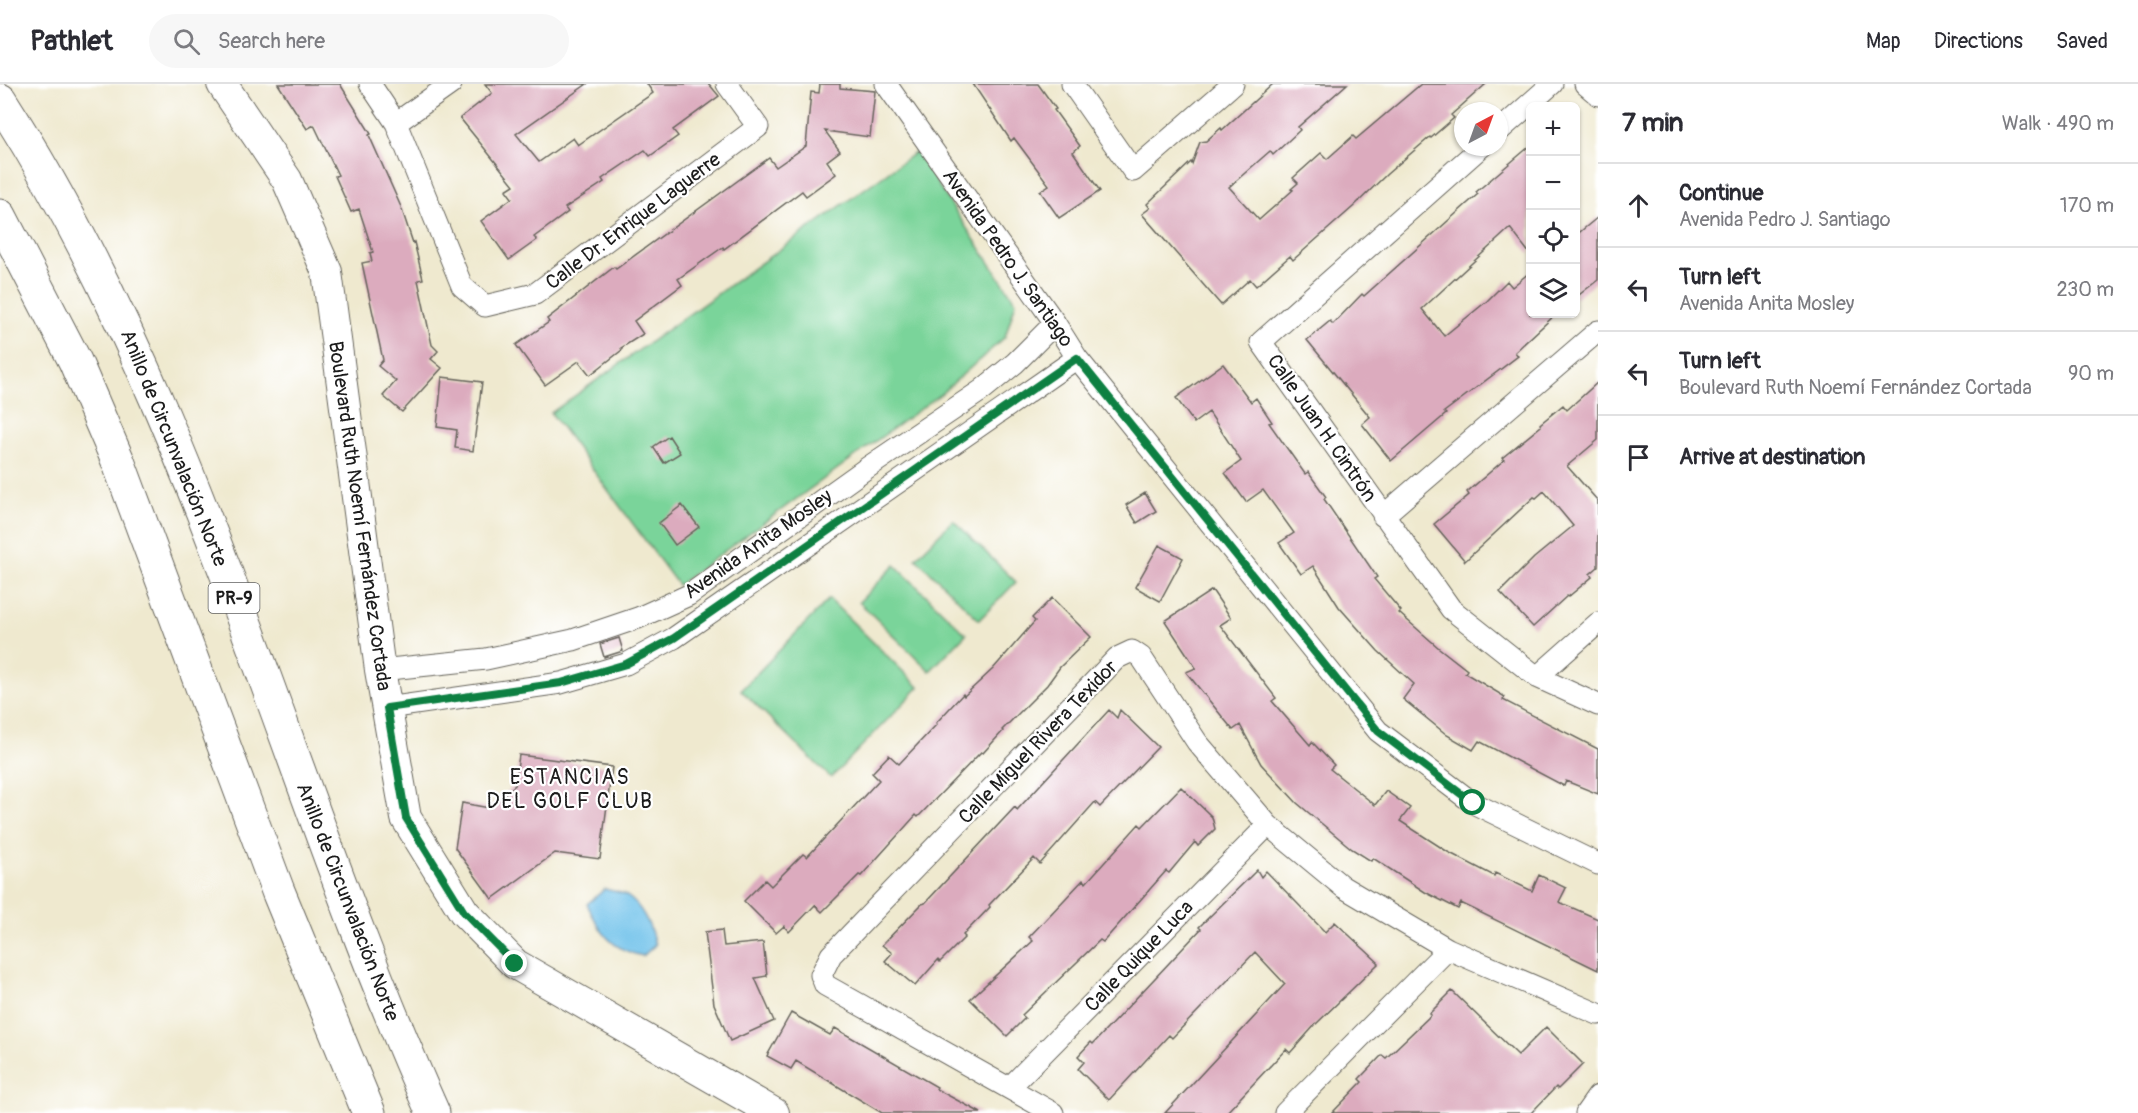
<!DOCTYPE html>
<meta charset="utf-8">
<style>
body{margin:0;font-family:Pangolin,sans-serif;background:#f7f7f7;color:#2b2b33}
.controls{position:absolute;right:18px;top:18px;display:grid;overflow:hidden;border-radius:9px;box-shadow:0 2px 4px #0004}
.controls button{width:54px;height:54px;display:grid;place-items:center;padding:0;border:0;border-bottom:2px solid #e1e1e2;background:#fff;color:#2b2b33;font:30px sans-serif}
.compass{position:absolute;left:1454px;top:18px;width:54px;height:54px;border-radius:50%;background:#fff;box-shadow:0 2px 4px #0004;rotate:41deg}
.stop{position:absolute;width:18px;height:18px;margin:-14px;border:4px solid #0b8043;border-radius:50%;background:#fff}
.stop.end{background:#0b8043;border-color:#fff;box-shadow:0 2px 6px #0008}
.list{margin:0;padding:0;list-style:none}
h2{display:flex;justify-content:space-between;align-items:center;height:78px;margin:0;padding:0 24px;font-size:26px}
h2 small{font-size:20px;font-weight:400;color:#7c7c81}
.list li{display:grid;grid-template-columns:39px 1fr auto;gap:18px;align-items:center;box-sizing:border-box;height:84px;padding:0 24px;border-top:2px solid #e1e1e2}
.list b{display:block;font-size:22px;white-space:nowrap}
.list p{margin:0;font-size:20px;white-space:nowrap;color:#7c7c81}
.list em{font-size:20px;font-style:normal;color:#7c7c81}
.icon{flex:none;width:33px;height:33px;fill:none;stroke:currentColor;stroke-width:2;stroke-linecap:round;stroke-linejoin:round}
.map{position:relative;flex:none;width:1598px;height:1029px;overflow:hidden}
header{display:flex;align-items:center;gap:36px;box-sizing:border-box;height:84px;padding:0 30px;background:#fff;border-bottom:2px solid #e1e1e2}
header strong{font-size:28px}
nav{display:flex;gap:33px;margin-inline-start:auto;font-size:21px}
.search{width:420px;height:54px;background:#f7f7f7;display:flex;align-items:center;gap:15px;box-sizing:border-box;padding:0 21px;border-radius:33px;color:#7c7c81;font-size:22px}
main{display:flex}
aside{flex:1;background:#fff}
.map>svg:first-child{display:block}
.green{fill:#7ad49a;stroke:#4b785b;stroke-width:1.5}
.water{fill:#6ec1ea;stroke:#456e83;stroke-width:1.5}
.building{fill:#dcabbe}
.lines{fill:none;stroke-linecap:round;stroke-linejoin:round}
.street-casing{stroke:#66645b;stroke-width:23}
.secondary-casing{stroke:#66645b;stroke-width:32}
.highway-casing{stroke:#66645b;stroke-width:35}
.street{stroke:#fff;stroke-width:21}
.secondary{stroke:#fff;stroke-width:30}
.highway{stroke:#fff;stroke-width:33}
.route{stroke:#0b8043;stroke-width:8}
.labels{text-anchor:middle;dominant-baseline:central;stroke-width:4.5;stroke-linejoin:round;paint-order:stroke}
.shield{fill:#fff;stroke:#606060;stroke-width:1.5}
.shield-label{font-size:18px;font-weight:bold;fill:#1c1c1c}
.street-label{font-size:20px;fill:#1c1c1c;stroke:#fff}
.neighbourhood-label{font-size:21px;letter-spacing:1.5px;fill:#1c1c1c;stroke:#fff}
</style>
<header>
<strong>Pathlet</strong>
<div class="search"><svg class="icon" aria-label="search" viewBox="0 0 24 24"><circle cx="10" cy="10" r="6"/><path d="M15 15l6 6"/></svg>Search here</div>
<nav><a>Map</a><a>Directions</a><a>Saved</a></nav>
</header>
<main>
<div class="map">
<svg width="1598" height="1029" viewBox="0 0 1598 1029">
<rect width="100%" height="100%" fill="#fff"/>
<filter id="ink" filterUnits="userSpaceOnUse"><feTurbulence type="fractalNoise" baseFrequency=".0167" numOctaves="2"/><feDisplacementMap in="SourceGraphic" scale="12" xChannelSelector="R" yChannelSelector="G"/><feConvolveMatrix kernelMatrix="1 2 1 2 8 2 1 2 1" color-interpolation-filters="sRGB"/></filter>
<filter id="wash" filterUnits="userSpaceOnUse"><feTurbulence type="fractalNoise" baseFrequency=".008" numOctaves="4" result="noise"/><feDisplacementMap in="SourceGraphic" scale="24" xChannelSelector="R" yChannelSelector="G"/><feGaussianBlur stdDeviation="1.35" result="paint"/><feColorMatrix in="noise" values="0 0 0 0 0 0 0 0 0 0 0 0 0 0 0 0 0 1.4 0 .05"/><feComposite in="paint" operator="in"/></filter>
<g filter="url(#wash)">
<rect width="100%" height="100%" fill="#efe9cf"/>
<!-- green -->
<path class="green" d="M 916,68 L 1016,218 L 1005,253 L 942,309 L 678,501 L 551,329 Z
M 953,436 L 1016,498 L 979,536 L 916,474 Z
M 895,481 L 966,550 L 930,587 L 859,518 Z
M 829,515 L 919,603 L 831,694 L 741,606 Z"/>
<!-- water -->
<path class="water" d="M 605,805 C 611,807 622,808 627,812 C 643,823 651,843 655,861 L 643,872 C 611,866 600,848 587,820 Z"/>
<g id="blocks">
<!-- building -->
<path class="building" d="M 278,0 L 340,0 L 371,50 L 369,51 L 401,123 L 413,159 L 414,158 L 423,195 L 418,196 L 432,261 L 438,267 L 431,275 L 442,284 L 402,328 L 383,312 L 396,297 L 378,282 L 383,276 L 362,179 L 372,177 L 370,169 L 373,168 L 359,125 L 351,128 L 335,92 L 338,91 L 314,41 L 307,45 Z
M 485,0 L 587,0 L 516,50 L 539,78 L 573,54 L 578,61 L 653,9 L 647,0 L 709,0 L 719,12 L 673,46 L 678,52 L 650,72 L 645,66 L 602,95 L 604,98 L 565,124 L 568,128 L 534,153 L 537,156 L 509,176 L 481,137 L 512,114 L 506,106 L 514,101 L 460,34 L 492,9 Z
M 820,0 L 840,0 L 840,4 L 875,7 L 870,53 L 825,47 L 840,67 L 827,77 L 836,90 L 806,112 L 802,107 L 724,165 L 723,163 L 678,195 L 682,201 L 634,237 L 643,250 L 621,264 L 622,266 L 590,291 L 579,277 L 545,301 L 516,261 L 549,238 L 547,235 L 614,183 L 616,185 L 769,74 L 776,83 L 806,62 L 811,8 L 819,9 Z
M 973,0 L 1038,0 L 1056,25 L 1054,26 L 1080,62 L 1073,68 L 1100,107 L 1059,134 L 1040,107 L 1049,101 L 1014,54 L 1011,57 Z
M 1273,0 L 1347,0 L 1298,43 L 1300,46 L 1273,71 L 1270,67 L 1229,103 L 1259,136 L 1293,106 L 1291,105 L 1298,99 L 1293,94 L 1321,69 L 1327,75 L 1353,52 L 1356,55 L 1421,0 L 1486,0 L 1451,31 L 1454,34 L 1431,54 L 1430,53 L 1387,90 L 1353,123 L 1293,176 L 1290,172 L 1256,202 L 1250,195 L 1221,221 L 1142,130 L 1150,124 L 1147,120 L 1191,78 L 1192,80 L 1200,58 L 1206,57 L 1221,44 L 1222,46 Z
M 1530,62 L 1530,170 L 1510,144 L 1422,225 L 1444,252 L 1487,217 L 1507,197 L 1512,203 L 1530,188 L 1530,230 L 1556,230 L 1515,268 L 1518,272 L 1444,328 L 1446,330 L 1391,377 L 1362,340 L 1370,333 L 1307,256 L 1330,237 L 1333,240 L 1362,210 L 1364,212 L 1478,110 L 1476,108 Z
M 1598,133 L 1598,196 L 1575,214 L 1575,152 Z
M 1223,280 L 1251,318 L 1256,314 L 1272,338 L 1269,339 L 1305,390 L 1308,388 L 1326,413 L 1324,415 L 1377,493 L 1374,495 L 1401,527 L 1399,529 L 1439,564 L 1467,586 L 1465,589 L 1505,613 L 1503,616 L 1598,665 L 1598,710 L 1566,697 L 1564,702 L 1479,657 L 1473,666 L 1447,651 L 1403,615 L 1414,600 L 1378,567 L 1339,523 L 1313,482 L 1301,490 L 1279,459 L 1294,449 L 1263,406 L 1246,418 L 1225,389 L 1241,377 L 1209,328 L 1194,339 L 1176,314 Z
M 442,293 L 482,298 L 473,367 L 455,364 L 457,346 L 437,343 Z
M 1598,298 L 1598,356 L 1567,382 L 1598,417 L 1598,483 L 1590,490 L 1592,493 L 1568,513 L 1567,512 L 1533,543 L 1500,508 L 1534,474 L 1573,442 L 1544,407 L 1536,414 L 1534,413 L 1465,477 L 1434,440 L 1469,411 L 1467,408 L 1504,376 L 1502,374 L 1541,342 L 1540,340 L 1563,321 L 1567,326 Z
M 669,352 L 680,369 L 664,379 L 653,363 Z
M 1145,409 L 1156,427 L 1137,439 L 1126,421 Z
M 682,421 L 699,443 L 675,461 L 659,439 Z
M 1159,461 L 1183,474 L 1160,517 L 1135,503 Z
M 1212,506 L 1231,534 L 1220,541 L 1276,614 L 1272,617 L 1310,661 L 1312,658 L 1334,681 L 1330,685 L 1375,721 L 1386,707 L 1410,724 L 1400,737 L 1448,768 L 1494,792 L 1495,789 L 1532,807 L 1539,791 L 1566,804 L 1559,818 L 1598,835 L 1598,886 L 1461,819 L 1458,825 L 1425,808 L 1373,774 L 1371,777 L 1352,765 L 1297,719 L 1261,680 L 1240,641 L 1233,646 L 1186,588 L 1196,584 L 1165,537 Z
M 1052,514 L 1091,553 L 1060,583 L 1047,601 L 1002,646 L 1003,647 L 983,669 L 981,668 L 918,733 L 916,731 L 861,792 L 859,791 L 822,828 L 815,821 L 789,848 L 784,842 L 776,849 L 744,817 L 765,796 L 771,802 L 803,770 L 807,773 L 879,696 L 872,689 L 889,671 L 899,680 L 937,640 L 936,639 L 963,610 L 964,612 L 993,585 L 1035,537 L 1032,534 Z
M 619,554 L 623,567 L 604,573 L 600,560 Z
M 1109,626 L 1117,634 L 1120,626 L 1158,663 L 1100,723 L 1095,718 L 1040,780 L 1034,774 L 989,821 L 990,823 L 963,851 L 965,853 L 940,878 L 938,876 L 915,902 L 885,877 L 892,869 L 882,861 L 922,820 L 925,819 L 1015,723 L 1017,726 Z
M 519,671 L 612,683 L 600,775 L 555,769 L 492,815 L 455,764 L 462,719 L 489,724 L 515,701 Z
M 1181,703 L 1212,733 L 1215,745 L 1198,762 L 1195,758 L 1169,789 L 1166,787 L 1103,858 L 1100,856 L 1022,931 L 1025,934 L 1007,952 L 970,915 L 1033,857 L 1029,853 L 1083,796 L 1086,799 L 1139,740 L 1142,743 Z
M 1257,786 L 1261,793 L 1266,787 L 1325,848 L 1335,838 L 1379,879 L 1315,941 L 1290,969 L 1286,965 L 1226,1029 L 1165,1029 L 1285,900 L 1255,868 L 1172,954 L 1169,951 L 1109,1016 L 1078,985 L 1084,978 L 1078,972 L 1091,958 L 1093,960 L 1201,845 L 1199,843 Z
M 722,846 L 724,862 L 763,858 L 767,892 L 755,894 L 774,937 L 730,957 L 714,920 L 705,848 Z
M 1452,907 L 1518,971 L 1546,943 L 1583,980 L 1558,1005 L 1556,1003 L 1531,1029 L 1332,1029 L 1362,998 L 1359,995 L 1382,971 L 1386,974 L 1431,931 L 1430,929 Z
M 791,929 L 830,951 L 835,944 L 937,1003 L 936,1005 L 981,1029 L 882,1029 L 796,977 L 791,985 L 767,972 Z"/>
</g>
</g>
<g filter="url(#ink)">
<use href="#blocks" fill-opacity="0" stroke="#66645b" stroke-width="1.5"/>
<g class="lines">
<!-- street casing -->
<g class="street-casing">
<path id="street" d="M 370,0 L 396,39 L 462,202 L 485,222 L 535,210 L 758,43 L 727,0
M 886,0 L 1055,239 L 1077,274 L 1378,647 L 1473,719 L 1598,780
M 1072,0 L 1133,87 L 1233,0
M 1585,0 L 1598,11
M 396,39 L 451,0
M 1499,47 L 1552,0
M 1481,63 L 1261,258 L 1451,525 L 1537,593 L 1598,621
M 1383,432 L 1598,247
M 380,586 L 486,575 L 573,556 L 638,534 L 689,511 L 864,386 L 982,306 L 1015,279 L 1055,239
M 1537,593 L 1598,539
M 387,624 L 561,599 L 626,580 L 674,554 L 1077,274
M 1010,1003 L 1268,741
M 1053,1029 L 825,901 L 821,891 L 831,871 L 1117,574 L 1132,567 L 1141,573 L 1197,658 L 1268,741 L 1343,803 L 1448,865 L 1598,930
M 1285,1029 L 1448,865
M 1586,1029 L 1598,1012"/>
</g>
<!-- secondary casing -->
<g class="secondary-casing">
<path id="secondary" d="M 222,0 L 287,96 L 327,188 L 380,586 L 406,734 L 464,828 L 515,880 L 774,1029"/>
</g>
<!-- highway casing -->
<g class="highway-casing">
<path id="highway" d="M 0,16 C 200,327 283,694 433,1029
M 0,132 L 75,277 L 118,377 L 278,807 L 369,1029"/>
</g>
<!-- street -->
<use href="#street" class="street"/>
<!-- secondary -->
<use href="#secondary" class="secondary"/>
<!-- highway -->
<use href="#highway" class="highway"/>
</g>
</g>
<g class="lines" filter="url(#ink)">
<!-- route -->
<path class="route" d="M 515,880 L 464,828 L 406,734 L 387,624 L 561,599 L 626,580 L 674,554 L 1077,274 L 1378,647 L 1473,719"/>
</g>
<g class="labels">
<!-- shield labels -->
<rect class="shield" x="208.5" y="499" width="51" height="30" rx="4.5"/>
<g class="shield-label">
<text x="234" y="514">PR-9</text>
</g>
<!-- street labels -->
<g class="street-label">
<text transform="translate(633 137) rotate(-37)">Calle Dr. Enrique Laguerre</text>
<text transform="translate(1008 174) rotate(55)">Avenida Pedro J. Santiago</text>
<text transform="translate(1322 344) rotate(55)">Calle Juan H. Cintrón</text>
<text transform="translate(174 364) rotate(68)">Anillo de Circunvalación Norte</text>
<text transform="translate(360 432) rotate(82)">Boulevard Ruth Noemí Fernández Cortada</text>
<text transform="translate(758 460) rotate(-35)">Avenida Anita Mosley</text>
<text transform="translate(1038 658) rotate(-46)">Calle Miguel Rivera Texidor</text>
<text transform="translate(348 818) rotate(69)">Anillo de Circunvalación Norte</text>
<text transform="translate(1139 872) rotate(-46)">Calle Quique Luca</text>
</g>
<!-- neighbourhood labels -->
<g class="neighbourhood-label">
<text x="570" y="693">ESTANCIAS<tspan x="570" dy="24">DEL GOLF CLUB</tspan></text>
</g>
</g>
</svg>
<div class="controls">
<button>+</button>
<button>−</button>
<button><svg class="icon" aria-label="locate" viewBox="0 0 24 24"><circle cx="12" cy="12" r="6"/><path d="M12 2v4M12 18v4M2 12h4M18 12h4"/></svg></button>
<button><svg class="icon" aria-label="layers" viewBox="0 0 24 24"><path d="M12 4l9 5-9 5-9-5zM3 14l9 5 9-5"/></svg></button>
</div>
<svg class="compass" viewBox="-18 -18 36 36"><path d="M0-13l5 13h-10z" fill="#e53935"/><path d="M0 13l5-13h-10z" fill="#7c7c81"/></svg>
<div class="stop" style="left:1473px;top:719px"></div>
<div class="stop end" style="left:515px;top:880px"></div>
</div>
<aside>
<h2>7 min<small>Walk · 490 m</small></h2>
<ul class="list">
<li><svg class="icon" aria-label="ahead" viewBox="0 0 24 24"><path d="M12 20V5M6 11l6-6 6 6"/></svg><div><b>Continue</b><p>Avenida Pedro J. Santiago</p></div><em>170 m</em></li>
<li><svg class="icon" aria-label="left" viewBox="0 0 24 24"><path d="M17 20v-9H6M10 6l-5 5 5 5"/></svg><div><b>Turn left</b><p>Avenida Anita Mosley</p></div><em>230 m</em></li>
<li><svg class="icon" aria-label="left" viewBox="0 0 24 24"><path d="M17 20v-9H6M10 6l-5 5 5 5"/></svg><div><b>Turn left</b><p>Boulevard Ruth Noemí Fernández Cortada</p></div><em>90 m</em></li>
<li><svg class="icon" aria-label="arrive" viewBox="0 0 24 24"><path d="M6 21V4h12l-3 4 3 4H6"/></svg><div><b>Arrive at destination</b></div></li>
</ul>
</aside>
</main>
